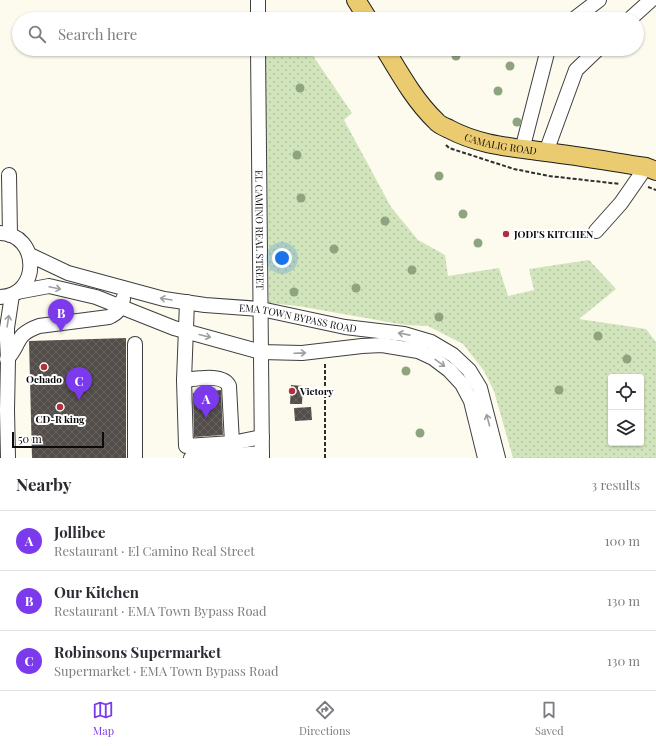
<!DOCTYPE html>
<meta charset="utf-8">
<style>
body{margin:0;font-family:"Playfair Display",serif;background:#f7f7f7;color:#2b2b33}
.controls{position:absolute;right:12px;bottom:12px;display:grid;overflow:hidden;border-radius:4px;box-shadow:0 1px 3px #0004}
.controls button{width:36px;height:36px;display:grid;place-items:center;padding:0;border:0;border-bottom:1px solid #e1e1e2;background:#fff;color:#2b2b33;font:20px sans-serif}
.scale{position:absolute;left:12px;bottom:10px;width:92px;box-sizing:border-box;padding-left:4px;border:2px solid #0c0c0c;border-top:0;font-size:11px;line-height:14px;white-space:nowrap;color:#0c0c0c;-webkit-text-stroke:3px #fff;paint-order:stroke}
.you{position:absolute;left:282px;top:258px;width:14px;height:14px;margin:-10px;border:3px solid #fff;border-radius:50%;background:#1a73e8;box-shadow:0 0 0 6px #1a73e833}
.badge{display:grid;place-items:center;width:26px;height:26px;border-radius:50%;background:#7c3aed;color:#fff;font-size:13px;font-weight:700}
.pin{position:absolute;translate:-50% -33px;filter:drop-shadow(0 1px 2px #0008)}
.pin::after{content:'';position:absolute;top:21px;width:14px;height:12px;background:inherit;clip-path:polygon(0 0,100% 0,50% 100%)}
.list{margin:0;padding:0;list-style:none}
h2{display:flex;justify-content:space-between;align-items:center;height:52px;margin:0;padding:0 16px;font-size:17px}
h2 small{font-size:13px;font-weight:400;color:#7c7c81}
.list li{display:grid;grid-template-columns:26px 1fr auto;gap:12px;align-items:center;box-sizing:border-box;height:60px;padding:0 16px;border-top:1px solid #e1e1e2}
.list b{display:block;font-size:15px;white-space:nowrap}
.list p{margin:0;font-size:13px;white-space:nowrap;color:#7c7c81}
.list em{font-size:13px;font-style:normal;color:#7c7c81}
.icon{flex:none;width:22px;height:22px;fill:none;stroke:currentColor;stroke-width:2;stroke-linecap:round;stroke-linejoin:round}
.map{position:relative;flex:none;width:656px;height:458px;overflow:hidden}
.search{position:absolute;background:#fff;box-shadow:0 1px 3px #0004;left:12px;right:12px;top:12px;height:44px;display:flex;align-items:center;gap:10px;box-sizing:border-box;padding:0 14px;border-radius:22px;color:#7c7c81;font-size:15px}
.sheet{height:232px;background:#fff}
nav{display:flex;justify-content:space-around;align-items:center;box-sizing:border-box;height:56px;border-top:1px solid #e1e1e2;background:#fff;font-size:11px;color:#7c7c81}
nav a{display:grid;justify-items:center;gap:2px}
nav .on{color:#7c3aed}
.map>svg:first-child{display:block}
.grass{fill:url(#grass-dots);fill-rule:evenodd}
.building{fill:url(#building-cross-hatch)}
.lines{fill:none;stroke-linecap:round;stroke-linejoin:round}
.minor-casing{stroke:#3f3f3f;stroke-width:16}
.major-casing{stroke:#1d1d1d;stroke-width:20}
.path{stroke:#2e2e2e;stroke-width:2;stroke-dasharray:4 2;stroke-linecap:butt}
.minor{stroke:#fff;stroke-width:14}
.major{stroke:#ebcb70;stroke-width:18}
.tree{fill:#8da47e}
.oneway{stroke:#9e9e9e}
.poi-dot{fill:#af323b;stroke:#fff;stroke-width:1.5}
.labels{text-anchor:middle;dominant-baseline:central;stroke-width:4;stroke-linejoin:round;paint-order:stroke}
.street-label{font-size:10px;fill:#0c0c0c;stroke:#fff}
.poi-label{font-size:10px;font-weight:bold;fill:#0c0c0c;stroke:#fff;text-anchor:start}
</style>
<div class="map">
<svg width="656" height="458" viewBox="0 0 656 458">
<defs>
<pattern id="grass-dots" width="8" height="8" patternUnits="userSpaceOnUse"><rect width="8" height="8" fill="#d1e4bb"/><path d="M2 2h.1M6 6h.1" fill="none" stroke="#b2c2a0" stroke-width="1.8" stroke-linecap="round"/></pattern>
<pattern id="building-cross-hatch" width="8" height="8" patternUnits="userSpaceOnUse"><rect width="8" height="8" fill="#544e4a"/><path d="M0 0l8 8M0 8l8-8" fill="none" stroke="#686360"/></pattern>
</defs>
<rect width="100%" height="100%" fill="#fdfaee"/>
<!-- grass -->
<path class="grass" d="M 265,49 L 309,50 L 352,113 L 344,120 L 391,207 L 418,240 L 445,255 L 448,276 L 499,268 L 508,296 L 534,290 L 529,269 L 589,260 L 616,289 L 579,319 L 646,329 L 656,342 L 656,458 L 513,458 L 494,391 L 484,371 L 463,344 L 428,326 L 405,325 L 298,306 L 269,303 ZM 611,377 L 641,377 L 641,443 L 611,443 Z"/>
<!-- building -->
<path class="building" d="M 126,338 L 126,458 L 32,458 L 29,341 Z
M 291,385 L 303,386 L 302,404 L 290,404 Z
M 221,390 L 223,435 L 194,437 L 193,393 Z
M 311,407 L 312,420 L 295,421 L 294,408 Z"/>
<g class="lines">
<!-- minor casing -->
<g class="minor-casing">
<g id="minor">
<path d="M 258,0 L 258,19"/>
<path d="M 574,19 L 599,0"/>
<path d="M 630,19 L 651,0"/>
<path id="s1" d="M 258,49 L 262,458"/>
<path d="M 522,150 L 548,49"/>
<path d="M 546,152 L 576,70 L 598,49"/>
<path d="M 9,175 L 10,235"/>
<path d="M 596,231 L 621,203 L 646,167"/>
<path d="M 0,233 C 40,234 41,296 0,297"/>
<path id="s2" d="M 30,255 L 68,273 L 164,299 L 205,305 L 261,309 L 345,327 L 404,334 L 431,342 L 453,355 L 469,370 L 480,388 L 498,458"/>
<path d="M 17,292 L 49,286 L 96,297 L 174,328 L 261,352 L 302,353 L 362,346 L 382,345 L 418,351 L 433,358 L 449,370 L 462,384 L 471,401 L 485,458"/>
<path d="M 187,302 L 184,380 C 196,379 223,373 229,386 L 232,443 L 262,437"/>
<path d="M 7,359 C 21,344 14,335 39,326 L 109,317 C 118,313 121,308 123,299"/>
<path d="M 184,380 L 186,446 L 232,443"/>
<path d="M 8,458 L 7,410 L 8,359 L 7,340 L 7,328 L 12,295"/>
<path d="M 135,458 L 135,344"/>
<path d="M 191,458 L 262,453"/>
</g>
</g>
<!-- major casing -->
<g class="major-casing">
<g id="major">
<path d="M 356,0 L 368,19"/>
<path id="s3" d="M 385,49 C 400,74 415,101 436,121 C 439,125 445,127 449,129 C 481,146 512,147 546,152 C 580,156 613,162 646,167 L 656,171"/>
</g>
</g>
<!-- path -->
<path class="path" d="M 446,145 L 449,148 L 514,169 L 549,176 L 620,184
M 648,187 L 656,190
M 325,458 L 325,363"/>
<!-- minor -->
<use href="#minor" class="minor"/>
<!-- major -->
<use href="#major" class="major"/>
</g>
<!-- trees -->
<g class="tree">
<circle cx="456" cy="56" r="4.5"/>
<circle cx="510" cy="66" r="4.5"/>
<circle cx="300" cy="88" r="4.5"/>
<circle cx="498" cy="91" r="4.5"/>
<circle cx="517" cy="122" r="4.5"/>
<circle cx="297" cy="155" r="4.5"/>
<circle cx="439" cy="176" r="4.5"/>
<circle cx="301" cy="198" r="4.5"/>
<circle cx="463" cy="214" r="4.5"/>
<circle cx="385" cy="221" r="4.5"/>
<circle cx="478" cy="243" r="4.5"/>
<circle cx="334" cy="249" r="4.5"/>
<circle cx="412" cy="270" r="4.5"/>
<circle cx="356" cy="288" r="4.5"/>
<circle cx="294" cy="292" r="4.5"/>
<circle cx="439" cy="317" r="4.5"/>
<circle cx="598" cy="336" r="4.5"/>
<circle cx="627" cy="359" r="4.5"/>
<circle cx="406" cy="371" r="4.5"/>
<circle cx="559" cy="390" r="4.5"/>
<circle cx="420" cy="433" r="4.5"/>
</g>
<!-- one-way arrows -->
<defs><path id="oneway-shaft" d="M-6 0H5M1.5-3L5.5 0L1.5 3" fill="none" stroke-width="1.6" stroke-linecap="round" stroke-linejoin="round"/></defs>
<g class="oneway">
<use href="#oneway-shaft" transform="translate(55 288) rotate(12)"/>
<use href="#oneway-shaft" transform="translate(166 299) rotate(-171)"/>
<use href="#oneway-shaft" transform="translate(8 321) rotate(-81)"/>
<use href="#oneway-shaft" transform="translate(404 334) rotate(-169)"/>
<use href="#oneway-shaft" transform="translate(205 336) rotate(14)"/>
<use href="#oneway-shaft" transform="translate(300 353) rotate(-2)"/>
<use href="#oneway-shaft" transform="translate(440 363) rotate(36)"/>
<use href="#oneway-shaft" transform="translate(488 420) rotate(-105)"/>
</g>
<!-- markers -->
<g class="poi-dot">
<circle cx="506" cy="234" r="4"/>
<circle cx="44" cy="367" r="4"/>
<circle cx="292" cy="391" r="4"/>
<circle cx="60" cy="407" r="4"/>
</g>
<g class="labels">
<!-- street labels -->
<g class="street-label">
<text stroke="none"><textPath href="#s3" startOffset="158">CAMALIG ROAD</textPath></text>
<text stroke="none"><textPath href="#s1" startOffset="181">EL CAMINO REAL STREET</textPath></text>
<text stroke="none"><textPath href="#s2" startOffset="277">EMA TOWN BYPASS ROAD</textPath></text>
</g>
<!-- poi labels -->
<g class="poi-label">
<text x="514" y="234">JODI'S KITCHEN</text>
<text x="44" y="379" text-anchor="middle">Ochado</text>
<text x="300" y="391">Victory</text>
<text x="60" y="419" text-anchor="middle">CD-R king</text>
</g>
</g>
</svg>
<div class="controls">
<button><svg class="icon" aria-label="locate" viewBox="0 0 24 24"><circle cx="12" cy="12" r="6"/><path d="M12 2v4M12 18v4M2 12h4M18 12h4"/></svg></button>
<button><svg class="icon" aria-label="layers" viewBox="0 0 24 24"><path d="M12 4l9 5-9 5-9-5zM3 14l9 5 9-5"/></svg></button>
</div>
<div class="scale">50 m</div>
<div class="you"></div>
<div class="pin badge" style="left:206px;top:418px">A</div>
<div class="pin badge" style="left:61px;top:332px">B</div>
<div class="pin badge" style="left:79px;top:400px">C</div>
<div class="search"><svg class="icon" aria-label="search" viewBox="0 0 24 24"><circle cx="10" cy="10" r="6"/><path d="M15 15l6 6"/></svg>Search here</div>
</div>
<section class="sheet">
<h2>Nearby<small>3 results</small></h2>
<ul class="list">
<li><span class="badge">A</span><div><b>Jollibee</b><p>Restaurant · El Camino Real Street</p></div><em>100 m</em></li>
<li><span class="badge">B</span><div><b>Our Kitchen</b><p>Restaurant · EMA Town Bypass Road</p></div><em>130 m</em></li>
<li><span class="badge">C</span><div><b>Robinsons Supermarket</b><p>Supermarket · EMA Town Bypass Road</p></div><em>130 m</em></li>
</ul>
</section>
<nav>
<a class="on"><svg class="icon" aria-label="map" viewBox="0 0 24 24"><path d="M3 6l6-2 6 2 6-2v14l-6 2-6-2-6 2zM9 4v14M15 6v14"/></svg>Map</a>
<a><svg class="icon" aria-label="directions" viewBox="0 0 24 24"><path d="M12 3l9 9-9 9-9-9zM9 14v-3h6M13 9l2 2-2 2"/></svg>Directions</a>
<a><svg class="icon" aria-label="saved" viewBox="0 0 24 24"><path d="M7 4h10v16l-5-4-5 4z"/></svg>Saved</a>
</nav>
